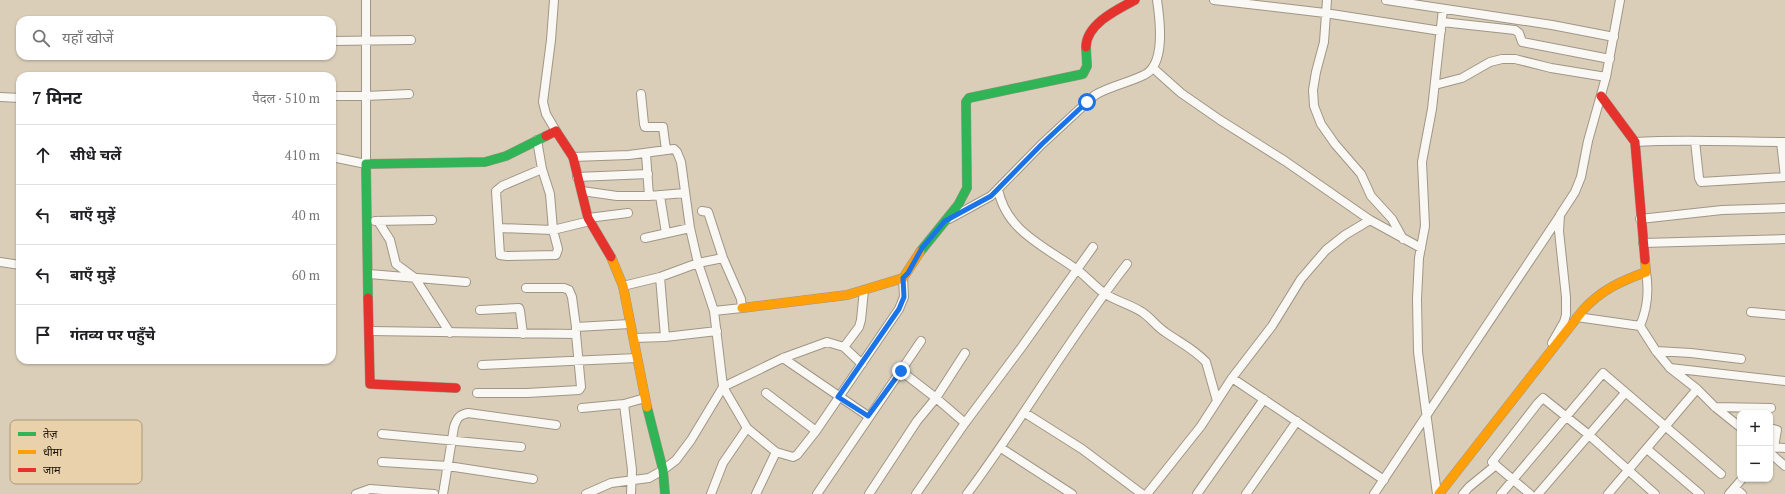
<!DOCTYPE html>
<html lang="hi">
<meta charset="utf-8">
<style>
body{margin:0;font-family:"PT Serif","Noto Sans Devanagari",serif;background:#f6f6f6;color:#202124}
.controls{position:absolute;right:12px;bottom:12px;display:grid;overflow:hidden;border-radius:8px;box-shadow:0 1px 3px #0004}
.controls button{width:36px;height:36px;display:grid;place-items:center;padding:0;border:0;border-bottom:1px solid #e0e0e0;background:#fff;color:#202124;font:20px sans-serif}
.stop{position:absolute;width:12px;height:12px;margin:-9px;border:3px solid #1a73e8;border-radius:50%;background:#fff}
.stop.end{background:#1a73e8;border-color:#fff;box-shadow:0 1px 4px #0008}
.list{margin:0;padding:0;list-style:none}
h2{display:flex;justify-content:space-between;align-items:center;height:52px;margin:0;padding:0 16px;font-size:17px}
h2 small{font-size:13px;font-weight:400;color:#757577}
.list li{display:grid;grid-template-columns:26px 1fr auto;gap:12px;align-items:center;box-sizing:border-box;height:60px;padding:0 16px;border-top:1px solid #e0e0e0}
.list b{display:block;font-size:15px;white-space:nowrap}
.list em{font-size:13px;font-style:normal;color:#757577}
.icon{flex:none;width:22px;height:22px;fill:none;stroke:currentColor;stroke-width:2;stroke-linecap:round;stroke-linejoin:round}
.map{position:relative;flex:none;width:1785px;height:494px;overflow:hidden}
.search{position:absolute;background:#fff;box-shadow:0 1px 3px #0004;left:16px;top:16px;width:320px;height:44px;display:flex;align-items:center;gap:10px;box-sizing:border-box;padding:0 14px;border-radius:12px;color:#757577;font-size:15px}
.panel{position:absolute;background:#fff;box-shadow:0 1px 3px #0004;left:16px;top:72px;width:320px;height:292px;border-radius:12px}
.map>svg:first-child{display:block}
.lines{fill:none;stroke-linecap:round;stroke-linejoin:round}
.street-casing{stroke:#a09686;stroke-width:10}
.fast-casing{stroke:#a09686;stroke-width:10}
.slow-casing{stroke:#a09686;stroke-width:10}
.jam-casing{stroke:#a09686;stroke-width:10}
.street{stroke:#f9f8f4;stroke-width:8}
.fast{stroke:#30b455;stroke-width:9}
.slow{stroke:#ff9f0a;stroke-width:9}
.jam{stroke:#e5322d;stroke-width:9}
.route{stroke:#1a73e8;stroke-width:5}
.key{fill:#e8d1ab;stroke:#aa9879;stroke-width:1}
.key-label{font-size:11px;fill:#1a1205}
</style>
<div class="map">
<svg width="1785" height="494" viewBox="0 0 1785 494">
<rect width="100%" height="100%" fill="#daceb9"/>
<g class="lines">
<!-- street casing -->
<g class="street-casing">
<path id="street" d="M 554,0 L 551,40 L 543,102 L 546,114 L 556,131
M 1214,0 L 1325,13 L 1441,31
M 1327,0 L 1324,42 L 1316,72 L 1313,90 L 1314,106 L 1321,124 L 1335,144 L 1361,174 L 1371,196 L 1392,219 L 1403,239
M 1386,0 L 1552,25 L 1614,37
M 1442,22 L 1515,30 L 1519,33 L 1522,42 L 1610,59
M 332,41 L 411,40
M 1153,68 L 1181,93 L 1220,120 L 1285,161 L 1370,220 L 1421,248
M 1435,85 L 1462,78 L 1490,62 L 1502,59 L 1515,59 L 1551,68 L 1606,77
M 641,94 L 644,124 L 645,127 L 663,127 L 666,150
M 332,96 L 366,96 L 409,94
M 0,97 L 20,98
M 537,140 L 542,169 L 550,194 L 553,230 L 558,249 L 556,255 L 507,256 L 500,255 L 496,191 L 502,186 L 542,169
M 1695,141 L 1699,178 L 1701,182 L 1785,177
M 1635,142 C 1685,139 1735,142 1785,142
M 1781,142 L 1785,177
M 646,154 L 649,196
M 332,157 L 366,164 L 366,0
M 573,157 L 629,155 L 674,149 L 677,152 L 681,162 L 690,228 L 698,263 L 723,258 L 741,299 L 742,308 L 714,311
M 577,177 L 648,174
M 998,189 C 1006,231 1044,246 1076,269 C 1086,276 1094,286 1104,293 C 1115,301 1130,304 1142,312 C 1150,317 1156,326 1165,332 C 1179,342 1194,349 1206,362 L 1217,401
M 582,191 L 617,196 L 649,196 L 685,193
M 660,196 L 666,233
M 702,211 L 708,212 L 723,258
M 588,218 L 628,213
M 949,219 L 991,196 L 1042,144 L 1095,95 C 1110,86 1128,83 1144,75 C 1166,65 1160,20 1157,0
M 1640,219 L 1722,210 L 1785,208
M 375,221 L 432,220
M 378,221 L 390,240 L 396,264 L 415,278 L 450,333
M 499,228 L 553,230 L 590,221
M 645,238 L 690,228
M 1643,243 L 1785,239
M 0,262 L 20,265
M 369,274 L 466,282
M 660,277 L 665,337
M 526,288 L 564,288 L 569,290 L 572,297 L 576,327
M 480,310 L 519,308 L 520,311 L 523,334
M 1751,312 L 1785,315
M 1577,317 L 1640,326 L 1656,351 L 1670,368 L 1697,389 L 1715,407 L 1740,427
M 1640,326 C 1648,307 1649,291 1646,272
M 370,331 L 576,334 L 576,327 L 630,324
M 634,338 L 665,337 L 717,331
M 1552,343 L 1564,322 L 1566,315 L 1566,297 L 1559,231 L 1560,215 L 1575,192 L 1581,177 L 1588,141 L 1606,77 L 1620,0
M 844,347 L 859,327 L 861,320 L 864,290
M 1656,351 L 1691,353 L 1741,359
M 783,358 L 868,416
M 482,365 L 637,358
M 1670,368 L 1785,381
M 901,371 L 936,398 L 965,353
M 1232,378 L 1384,480
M 477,393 L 527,393 L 579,390 L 581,387 L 576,334
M 766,393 L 816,431
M 624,404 L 632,470 L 631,494
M 1715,407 L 1771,408
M 582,408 L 624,404 L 645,398
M 1025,413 L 1082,449 L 1142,494
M 965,423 L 1021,348 L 1093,247
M 1770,428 L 1777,430 L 1774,447
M 382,434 L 521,447
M 1770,447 L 1785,448
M 1001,448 L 1072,494
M 1647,449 L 1700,494
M 776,452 L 747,428 L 723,387 L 783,358 L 827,342 L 844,347 L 862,364
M 1770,453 L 1785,466
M 382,462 L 448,466 L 533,479
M 1735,488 L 1742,494
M 356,494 L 370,489 L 434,494
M 443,494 L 454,427 C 457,418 459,415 468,413 L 556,425
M 586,494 L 611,483 L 649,478 L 663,470 L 676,460 L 691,440 L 723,387 L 714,311 L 698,263 L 660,277 L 623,286
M 711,494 L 723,463 L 747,428
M 756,494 L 776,452 L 793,457 L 797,455 L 816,431 L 899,309 L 904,297 L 903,278
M 817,494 L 921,341
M 869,494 L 917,421 L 936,398 L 965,423 L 916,494
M 967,494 C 1023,419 1069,338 1127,264
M 1147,494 L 1201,426 L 1232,378 L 1272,326 L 1301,279 L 1326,250 L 1345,235 L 1370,220
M 1197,494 L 1264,399
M 1246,494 L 1297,421
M 1374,494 L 1559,217
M 1437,494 L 1418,352 L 1417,299 L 1419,258 L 1425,226 L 1422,162 L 1432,109 L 1443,9
M 1463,494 L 1469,487 L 1496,465
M 1501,494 L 1603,373 L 1721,474
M 1530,494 L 1492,462 L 1538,403 L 1543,398 L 1589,435 L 1655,494
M 1538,494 L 1625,393
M 1608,494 L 1697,389
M 1729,494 L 1742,479"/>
</g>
<!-- fast casing -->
<g class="fast-casing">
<path id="fast" d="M 920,252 L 958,205 L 967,188 L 966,102 L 969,98 L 1083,74 L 1087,66 L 1086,47
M 368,298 L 366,164 L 485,162 L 506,156 L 546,136
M 647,407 L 663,470 L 665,494"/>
</g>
<!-- slow casing -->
<g class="slow-casing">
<path id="slow" d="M 611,257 L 623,286 L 647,407
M 742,308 L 847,295 L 903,278 L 920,252
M 1439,494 L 1583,310 C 1601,290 1621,281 1646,272 L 1645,260"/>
</g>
<!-- jam casing -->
<g class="jam-casing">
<path id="jam" d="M 1086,47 C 1086,24 1118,9 1135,0
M 1601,96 L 1635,142 L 1645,260
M 546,136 L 556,131 L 573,157 L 588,218 L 611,257
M 368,298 L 370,384 L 456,388"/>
</g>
<!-- street -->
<use href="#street" class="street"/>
<!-- fast -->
<use href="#fast" class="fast"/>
<!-- slow -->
<use href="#slow" class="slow"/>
<!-- jam -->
<use href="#jam" class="jam"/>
</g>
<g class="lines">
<!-- route -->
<path class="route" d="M 901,371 L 868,416 L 838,397 L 899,309 L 904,297 L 903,278 L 908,273 L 922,248 L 945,221 L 991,196 L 1042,144 L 1087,102"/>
</g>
<!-- legend -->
<rect x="10" y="420" width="132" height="64" rx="6" class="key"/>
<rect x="18" y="432" width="18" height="4" fill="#30b455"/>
<rect x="18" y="450" width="18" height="4" fill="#ff9f0a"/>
<rect x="18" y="468" width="18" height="4" fill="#e5322d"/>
<g class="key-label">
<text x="43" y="438">तेज़</text>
<text x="43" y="456">धीमा</text>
<text x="43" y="474">जाम</text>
</g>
</svg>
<div class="controls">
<button>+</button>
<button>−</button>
</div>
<div class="stop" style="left:1087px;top:102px"></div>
<div class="stop end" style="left:901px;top:371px"></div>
<div class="search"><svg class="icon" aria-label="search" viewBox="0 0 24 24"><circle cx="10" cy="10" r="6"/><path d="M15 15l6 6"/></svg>यहाँ खोजें</div>
<section class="panel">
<h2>7 मिनट<small>पैदल · 510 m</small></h2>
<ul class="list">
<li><svg class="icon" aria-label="ahead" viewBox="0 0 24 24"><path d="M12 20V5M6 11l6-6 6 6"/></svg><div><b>सीधे चलें</b></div><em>410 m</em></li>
<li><svg class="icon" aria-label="left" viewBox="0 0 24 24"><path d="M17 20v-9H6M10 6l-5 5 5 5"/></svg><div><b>बाएँ मुड़ें</b></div><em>40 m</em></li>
<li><svg class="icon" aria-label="left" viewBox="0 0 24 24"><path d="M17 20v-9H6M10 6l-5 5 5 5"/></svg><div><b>बाएँ मुड़ें</b></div><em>60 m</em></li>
<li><svg class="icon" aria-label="arrive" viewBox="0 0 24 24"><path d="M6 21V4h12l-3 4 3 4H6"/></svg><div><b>गंतव्य पर पहुँचे</b></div></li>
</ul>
</section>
</div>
